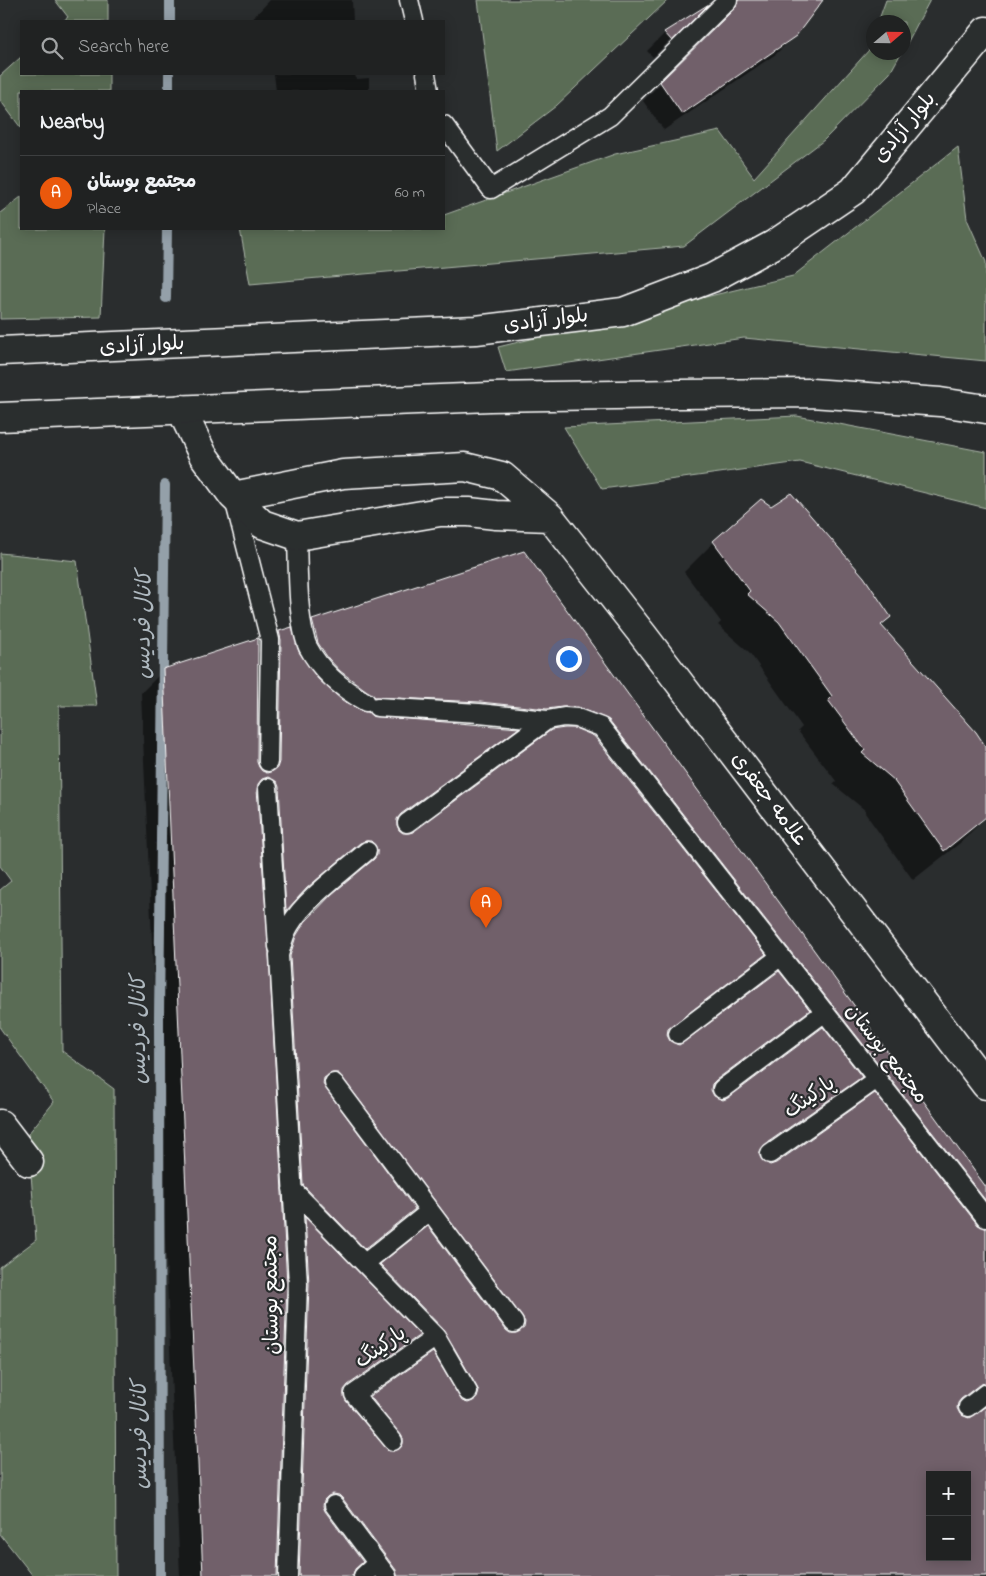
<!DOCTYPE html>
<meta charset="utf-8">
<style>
body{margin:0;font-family:"Indie Flower","Playpen Sans Arabic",sans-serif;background:#282a2a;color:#f1f3f6}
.controls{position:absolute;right:15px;bottom:15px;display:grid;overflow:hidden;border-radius:0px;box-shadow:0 2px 12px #0003}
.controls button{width:45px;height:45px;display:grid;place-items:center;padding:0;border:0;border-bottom:1px solid #3d3f40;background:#202222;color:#f1f3f6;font:25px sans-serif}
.compass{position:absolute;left:866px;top:15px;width:45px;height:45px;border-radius:50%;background:#202222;box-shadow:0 2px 12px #0003;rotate:70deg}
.you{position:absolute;left:568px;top:658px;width:18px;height:18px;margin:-12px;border:4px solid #fff;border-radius:50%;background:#1a73e8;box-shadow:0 0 0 8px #1a73e833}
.badge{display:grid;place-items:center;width:32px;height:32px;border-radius:50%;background:#ea580c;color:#fff;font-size:16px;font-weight:700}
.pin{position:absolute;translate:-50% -41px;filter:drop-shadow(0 1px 2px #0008)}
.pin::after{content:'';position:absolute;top:26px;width:18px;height:15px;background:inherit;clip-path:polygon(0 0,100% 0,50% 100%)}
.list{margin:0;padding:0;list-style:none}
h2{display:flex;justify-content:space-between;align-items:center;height:65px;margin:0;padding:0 20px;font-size:21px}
h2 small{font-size:16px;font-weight:400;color:#a2a4a5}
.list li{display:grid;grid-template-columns:32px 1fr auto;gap:15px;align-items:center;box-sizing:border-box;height:75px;padding:0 20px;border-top:1px solid #3d3f40}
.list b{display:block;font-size:19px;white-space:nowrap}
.list p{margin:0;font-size:16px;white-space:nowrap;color:#a2a4a5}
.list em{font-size:16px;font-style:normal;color:#a2a4a5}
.icon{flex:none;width:28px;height:28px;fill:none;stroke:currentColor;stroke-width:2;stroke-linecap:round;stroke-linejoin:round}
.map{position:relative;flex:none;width:986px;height:1576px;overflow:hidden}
.search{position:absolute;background:#202222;box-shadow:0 2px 12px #0003;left:20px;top:20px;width:425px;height:55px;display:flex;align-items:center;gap:12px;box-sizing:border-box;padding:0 18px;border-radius:0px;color:#a2a4a5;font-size:19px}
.panel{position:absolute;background:#202222;box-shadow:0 2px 12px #0003;left:20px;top:90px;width:425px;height:140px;border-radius:0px}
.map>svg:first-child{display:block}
.green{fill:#5a6c55;stroke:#acb6aa}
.shadow{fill:#0007;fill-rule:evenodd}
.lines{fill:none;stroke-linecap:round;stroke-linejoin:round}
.stream{stroke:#94a0a9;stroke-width:10}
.building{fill:#71616b;stroke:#fff;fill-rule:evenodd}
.lane-casing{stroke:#fff;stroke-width:21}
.street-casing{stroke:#fff;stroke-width:31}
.secondary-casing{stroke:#fff;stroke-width:31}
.primary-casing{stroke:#fff;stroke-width:31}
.lane{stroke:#2a2d2e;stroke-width:18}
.street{stroke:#2a2d2e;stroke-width:28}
.secondary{stroke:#2a2d2e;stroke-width:28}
.primary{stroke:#2a2d2e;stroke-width:28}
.labels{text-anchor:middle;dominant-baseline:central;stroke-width:4.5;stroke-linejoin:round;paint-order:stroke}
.street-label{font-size:21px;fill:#fff;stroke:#2a2d2e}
.water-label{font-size:22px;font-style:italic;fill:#aeb8bf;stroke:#2a2d2e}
</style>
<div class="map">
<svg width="986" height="1576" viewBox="0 0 986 1576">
<rect width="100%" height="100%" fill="#2a2d2e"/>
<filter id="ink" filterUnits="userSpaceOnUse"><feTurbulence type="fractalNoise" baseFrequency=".02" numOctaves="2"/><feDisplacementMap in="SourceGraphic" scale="10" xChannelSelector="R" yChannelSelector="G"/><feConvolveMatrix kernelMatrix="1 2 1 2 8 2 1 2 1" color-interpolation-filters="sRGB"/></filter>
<g filter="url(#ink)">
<!-- green -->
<path class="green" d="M 55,0 L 108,0 L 108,21 L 63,21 L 68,17 Z
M 478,0 L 668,0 L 556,106 L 497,151 Z
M 886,0 L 930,0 L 904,49 L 904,22 L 878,22 Z
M 873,36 L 874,52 L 901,53 L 890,73 L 824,140 L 684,246 L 250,284 L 240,229 L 444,229 L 444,215 L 615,154 L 720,131 L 754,178 L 869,50 Z
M 21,57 L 21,74 L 109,74 L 109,91 L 21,91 L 21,128 L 0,100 L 0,76 Z
M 958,147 L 967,219 L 986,262 L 986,361 L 744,338 L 506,372 L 498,347 L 793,276 Z
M 21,197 L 21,229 L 105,229 L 101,317 L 0,319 L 0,213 Z
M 797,416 L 986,452 L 986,508 L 800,462 L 602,489 L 564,427 Z
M 0,553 L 77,561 L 97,706 L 59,706 L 62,1051 L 114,1089 L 116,1576 L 33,1576 L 0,1534 L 0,1267 L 36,1240 L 28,1134 L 54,1102 L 0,1028 L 0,890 L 11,881 L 0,866 Z"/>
<!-- shadow -->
<path class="shadow" d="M 270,0 L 352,0 L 353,21 L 252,21 L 252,19 Z
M 751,0 L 822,0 L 795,35 L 776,54 L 664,130 L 643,101 L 721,23 Z
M 699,12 L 653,57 L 647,51 L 665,33 Z
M 274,74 L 355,74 L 356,79 L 369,78 L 369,91 L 276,91 Z
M 714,542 L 890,616 L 881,626 L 986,749 L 986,817 L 960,843 L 913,880 L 865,813 L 866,811 L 833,784 L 836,781 L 798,731 L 802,727 L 749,652 L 718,625 L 721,622 L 684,572 Z
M 524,553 L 986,1189 L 986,1576 L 360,1576 L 355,1569 L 351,1576 L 180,1576 L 141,693 L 164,670 L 257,654 L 279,632 L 294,640 L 313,621 ZM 539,729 L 554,730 L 414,833 L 403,834 L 398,830 L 395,823 L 494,750 L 514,731 L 523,732 ZM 342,863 L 353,867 L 355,877 L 333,895 L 283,946 L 273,960 L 269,975 L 266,930 L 293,902 L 336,865 ZM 757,961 L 771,978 L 679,1046 L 669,1042 L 666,1034 L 741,977 ZM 801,1017 L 815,1034 L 729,1099 L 723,1101 L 713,1097 L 710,1089 L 785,1033 ZM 853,1083 L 867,1101 L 777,1164 L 770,1166 L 761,1161 L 758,1155 L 837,1099 ZM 282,1209 L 298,1226 L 284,1240 ZM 407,1216 L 421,1234 L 381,1265 L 365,1281 L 349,1265 L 391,1232 ZM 411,1342 L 421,1352 L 425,1359 L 370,1397 L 355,1413 L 342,1395 L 395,1358 ZM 960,1405 L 968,1406 L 974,1416 L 970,1419 L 958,1414 L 956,1408 ZM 930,1475 L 967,1475 L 967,1557 L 930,1557 Z"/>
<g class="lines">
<!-- stream -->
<path class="stream" d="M 170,21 L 170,0
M 169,91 L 169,74
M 166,298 L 167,229
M 160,1576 L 159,1016 L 165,485"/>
</g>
<!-- building -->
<path class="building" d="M 738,0 L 823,0 L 796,36 L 682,114 L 660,82 L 735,8 Z
M 709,4 L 672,41 L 664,32 Z
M 791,493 L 864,577 L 891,617 L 881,625 L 976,732 L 986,747 L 986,817 L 944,851 L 894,781 L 895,781 L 862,753 L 865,750 L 828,700 L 832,696 L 779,622 L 747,594 L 750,591 L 713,541 L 761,499 L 771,506 Z
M 524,551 L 986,1187 L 986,1201 L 609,720 L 578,707 L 562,707 L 547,709 L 480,702 L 375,697 L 340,671 L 328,658 L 318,643 L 312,620 Z
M 292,627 L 299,652 L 318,679 L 342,700 L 361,711 L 368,712 L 372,716 L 519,728 L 401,814 L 397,819 L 397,825 L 399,830 L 403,833 L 409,833 L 413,832 L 551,730 L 565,728 L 575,728 L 594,736 L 766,954 L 672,1026 L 668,1029 L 667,1035 L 670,1041 L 679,1045 L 684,1042 L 779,971 L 810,1010 L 716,1080 L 712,1084 L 711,1090 L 714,1096 L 723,1100 L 728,1098 L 823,1027 L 862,1077 L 764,1145 L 761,1149 L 759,1154 L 762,1160 L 770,1165 L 776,1163 L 875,1093 L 978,1225 L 986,1228 L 986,1383 L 979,1385 L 961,1399 L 958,1403 L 957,1408 L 960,1414 L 969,1418 L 986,1406 L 986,1576 L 397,1576 L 396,1570 L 343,1499 L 339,1495 L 333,1494 L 328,1496 L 324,1500 L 323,1506 L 325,1511 L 363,1562 L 355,1569 L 353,1576 L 299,1576 L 309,1284 L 305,1217 L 420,1335 L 348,1385 L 344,1390 L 344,1396 L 346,1401 L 389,1451 L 394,1451 L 399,1449 L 403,1444 L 403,1439 L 370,1396 L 433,1352 L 462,1401 L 468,1403 L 473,1401 L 477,1398 L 479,1391 L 444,1330 L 380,1264 L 428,1226 L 506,1330 L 510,1333 L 516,1333 L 524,1328 L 525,1322 L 522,1317 L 342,1077 L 338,1073 L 332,1073 L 324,1078 L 323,1084 L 326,1089 L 415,1209 L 365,1249 L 303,1185 L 290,956 L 296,936 L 305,922 L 332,894 L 374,859 L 377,855 L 377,850 L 375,845 L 371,841 L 366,841 L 360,843 L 307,888 L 286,911 L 279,787 L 277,782 L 268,777 L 262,779 L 258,784 L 257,789 L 269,952 L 287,1284 L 277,1576 L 203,1576 L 163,669 L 258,638 L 257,762 L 259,767 L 262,771 L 267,773 L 273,771 L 277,768 L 279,762 L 281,640 L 279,631 ZM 930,1475 L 967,1475 L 967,1557 L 930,1557 Z"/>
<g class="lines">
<!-- lane casing -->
<g class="lane-casing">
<path id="lane" d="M 409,0 L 414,21
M 426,74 L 429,91
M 444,125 L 491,189 L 610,116 L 728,0
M 234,499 L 270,640 L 268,762
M 297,536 C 298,564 297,623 308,647 C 321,672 342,689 366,702
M 377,707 L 479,713 L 547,720 L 564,717 L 577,718 L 601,727 L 986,1218
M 268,788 L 278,947
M 407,823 L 547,720
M 678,1034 L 781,956
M 334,1083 L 430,1211 L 365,1263
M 722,1089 L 825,1012
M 770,1154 L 877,1079
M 292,1189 L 436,1337 L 354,1394 L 393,1441
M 430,1211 L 514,1323
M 436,1337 L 468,1392
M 968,1407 L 986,1393
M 334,1505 L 387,1576
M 288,1576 L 298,1284 L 279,955 C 282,945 284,934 290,925 C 305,899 343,872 367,851
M 363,1576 L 377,1563"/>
</g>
<!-- street casing -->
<g class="street-casing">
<path id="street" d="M 0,1124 L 29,1162"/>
</g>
<!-- secondary casing -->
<g class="secondary-casing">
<path id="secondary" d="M 181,409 L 203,455 L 233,496 L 262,524 L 297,536 L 440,512 L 469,512 L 496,515 L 550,517
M 233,496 L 343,474 L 465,467 L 502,476 L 550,517 L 643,635 L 986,1085"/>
</g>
<!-- primary casing -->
<g class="primary-casing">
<path id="primary" d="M 0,351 L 476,330 L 623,312 L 712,278 L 773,245 L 853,191 L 986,31
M 0,417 L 490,397 L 680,394 L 811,393 L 940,402 L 986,409"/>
</g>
<!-- lane -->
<use href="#lane" class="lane"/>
<!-- street -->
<use href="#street" class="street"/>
<!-- secondary -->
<use href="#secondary" class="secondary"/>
<!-- primary -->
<use href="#primary" class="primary"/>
</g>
</g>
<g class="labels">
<!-- street labels -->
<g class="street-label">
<text transform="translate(905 128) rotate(-50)">بلوار آزادی</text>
<text transform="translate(546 321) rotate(-7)">بلوار آزادی</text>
<text transform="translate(142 346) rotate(-3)">بلوار آزادی</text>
<text transform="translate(769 800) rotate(53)">علامه جعفری</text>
<text transform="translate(886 1054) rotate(52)">مجتمع بوستان</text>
<text transform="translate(810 1098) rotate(-35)">پارکینگ</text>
<text transform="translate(272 1295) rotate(-91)">مجتمع بوستان</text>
<text transform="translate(381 1348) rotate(-35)">پارکینگ</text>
</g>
<!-- water labels -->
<g class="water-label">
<text transform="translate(145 625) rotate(-89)">کانال فردیس</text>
<text transform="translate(140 1030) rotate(-90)">کانال فردیس</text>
<text transform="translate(141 1435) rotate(-90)">کانال فردیس</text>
</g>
</g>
</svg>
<div class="controls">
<button>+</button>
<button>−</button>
</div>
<svg class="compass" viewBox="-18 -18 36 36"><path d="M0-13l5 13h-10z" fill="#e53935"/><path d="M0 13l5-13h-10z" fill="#a2a4a5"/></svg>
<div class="you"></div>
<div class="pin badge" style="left:486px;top:928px">A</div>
<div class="search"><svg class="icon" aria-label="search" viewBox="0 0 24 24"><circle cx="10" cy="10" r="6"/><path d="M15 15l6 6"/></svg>Search here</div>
<section class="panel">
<h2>Nearby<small></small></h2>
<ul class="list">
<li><span class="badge">A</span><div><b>مجتمع بوستان</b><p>Place</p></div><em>60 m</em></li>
</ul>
</section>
</div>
